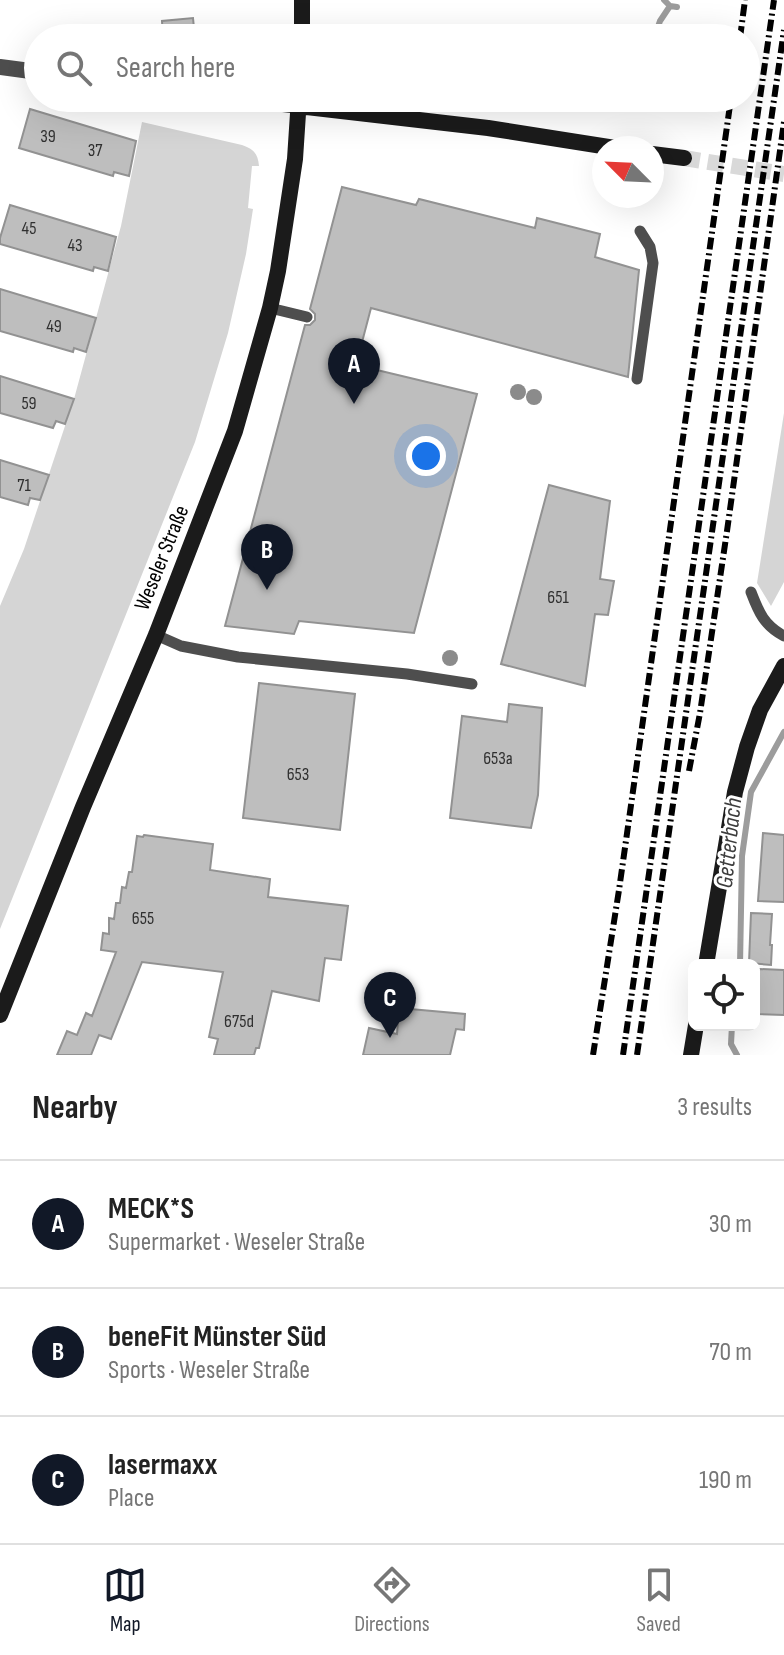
<!DOCTYPE html>
<meta charset="utf-8">
<style>
body{margin:0;font-family:"Sofia Sans Condensed",sans-serif;background:#f2f2f2;color:#222}
.controls{position:absolute;right:24px;bottom:24px;display:grid;overflow:hidden;border-radius:12px;box-shadow:0 8px 32px #0002}
.controls button{width:72px;height:72px;display:grid;place-items:center;padding:0;border:0;border-bottom:2px solid #e0e0e0;background:#fff;color:#222;font:40px sans-serif}
.compass{position:absolute;left:592px;top:136px;width:72px;height:72px;border-radius:50%;background:#fff;box-shadow:0 8px 32px #0002;rotate:294deg}
.you{position:absolute;left:426px;top:456px;width:28px;height:28px;margin:-20px;border:6px solid #fff;border-radius:50%;background:#1a73e8;box-shadow:0 0 0 12px #1a73e833}
.badge{display:grid;place-items:center;width:52px;height:52px;border-radius:50%;background:#111827;color:#fff;font-size:26px;font-weight:700}
.pin{position:absolute;translate:-50% -66px;filter:drop-shadow(0 2px 4px #0008)}
.pin::after{content:'';position:absolute;top:42px;width:28px;height:24px;background:inherit;clip-path:polygon(0 0,100% 0,50% 100%)}
.list{margin:0;padding:0;list-style:none}
h2{display:flex;justify-content:space-between;align-items:center;height:104px;margin:0;padding:0 32px;font-size:34px}
h2 small{font-size:26px;font-weight:400;color:#767676}
.list li{display:grid;grid-template-columns:52px 1fr auto;gap:24px;align-items:center;box-sizing:border-box;height:128px;padding:0 32px;border-top:2px solid #e0e0e0}
.list b{display:block;font-size:30px;white-space:nowrap}
.list p{margin:0;font-size:26px;white-space:nowrap;color:#767676}
.list em{font-size:26px;font-style:normal;color:#767676}
.icon{flex:none;width:44px;height:44px;fill:none;stroke:currentColor;stroke-width:2;stroke-linecap:round;stroke-linejoin:round}
.map{position:relative;flex:none;width:784px;height:1055px;overflow:hidden}
.search{position:absolute;background:#fff;box-shadow:0 8px 32px #0002;left:24px;right:24px;top:24px;height:88px;display:flex;align-items:center;gap:20px;box-sizing:border-box;padding:0 28px;border-radius:44px;color:#767676;font-size:30px}
.sheet{height:488px;background:#fff}
nav{display:flex;justify-content:space-around;align-items:center;box-sizing:border-box;height:112px;border-top:2px solid #e0e0e0;background:#fff;font-size:22px;color:#767676}
nav a{display:grid;justify-items:center;gap:4px}
nav .on{color:#111827}
.map>svg:first-child{display:block}
.green{fill:#d5d5d5}
.lines{fill:none;stroke-linecap:round;stroke-linejoin:round}
.stream{stroke:#9c9c9c;stroke-width:6}
.building{fill:#bebebe;stroke:#929292;stroke-width:2}
.secondary-tunnel{stroke:#d9d9d9;stroke-width:16;stroke-dasharray:16 8;stroke-linecap:butt}
.lane{stroke:#4e4e4e;stroke-width:11}
.street{stroke:#4e4e4e;stroke-width:16}
.secondary{stroke:#1b1b1b;stroke-width:16}
.rail{stroke:#000;stroke-width:6;stroke-dasharray:12 4 2 4;stroke-linecap:butt}
.tree{fill:#8b8b8b}
.labels{text-anchor:middle;dominant-baseline:central;stroke-width:6;stroke-linejoin:round;paint-order:stroke}
.number-label{font-size:18px;fill:#303030}
.street-label{font-size:22px;fill:#000;stroke:#fff}
.water-label{font-size:24px;font-style:italic;fill:#3d3d3d;stroke:#fff}
</style>
<div class="map">
<svg width="784" height="1055" viewBox="0 0 784 1055">
<rect width="100%" height="100%" fill="#fff"/>
<!-- green -->
<path class="green" d="M 142,122 L 242,145 C 254,149 258,154 259,166 L 252,166 L 248,208 L 253,209 L 246,254 L 228,333 L 195,442 L 0,929 L 0,606 L 24,549 L 74,399 L 121,226 Z
M 784,413 L 784,582 L 771,606 L 757,583 Z"/>
<g class="lines">
<!-- stream -->
<path class="stream" d="M 664,0 L 670,6 L 677,7
M 654,38 L 660,21 L 670,6
M 740,965 L 742,856 L 751,792 L 784,732
M 732,1025 L 731,1044 L 737,1055"/>
</g>
<!-- building -->
<path class="building" d="M 193,18 L 195,38 L 163,38 L 162,21 Z
M 30,109 L 136,141 L 129,176 L 114,172 L 113,176 L 19,148 Z
M 342,187 L 416,205 L 419,199 L 535,228 L 537,218 L 600,234 L 595,257 L 639,270 L 628,377 L 371,308 L 356,365 L 477,394 L 414,633 L 299,621 L 294,634 L 225,626 L 305,325 L 310,325 L 315,320 L 315,314 L 310,309 Z
M 10,205 L 116,237 L 108,271 L 94,267 L 93,271 L 0,244 L 0,238 Z
M 0,289 L 96,318 L 86,352 L 74,348 L 73,352 L 0,331 Z
M 0,376 L 74,399 L 65,424 L 56,421 L 53,428 L 0,413 Z
M 0,460 L 49,475 L 40,500 L 30,498 L 28,505 L 0,497 Z
M 549,485 L 610,501 L 600,579 L 614,581 L 608,615 L 595,614 L 585,686 L 501,664 Z
M 259,683 L 355,694 L 340,830 L 243,818 Z
M 509,704 L 542,708 L 538,795 L 531,828 L 450,818 L 462,716 L 507,722 Z
M 763,833 L 784,835 L 784,902 L 758,901 Z
M 144,835 L 213,844 L 210,870 L 270,879 L 268,897 L 348,906 L 341,960 L 325,958 L 319,1001 L 272,991 L 259,1048 L 256,1048 L 254,1055 L 214,1055 L 218,1039 L 209,1037 L 223,972 L 142,962 L 111,1039 L 99,1035 L 91,1055 L 57,1055 L 67,1031 L 77,1035 L 86,1013 L 92,1016 L 116,952 L 101,950 L 103,933 L 109,934 L 109,918 L 114,919 L 116,903 L 120,903 L 122,887 L 126,888 L 129,872 L 132,872 L 137,836 L 143,837 Z
M 751,913 L 772,914 L 770,945 L 772,945 L 771,965 L 749,963 Z
M 759,969 L 784,970 L 784,1015 L 756,1014 Z
M 399,1008 L 465,1014 L 464,1030 L 456,1029 L 450,1055 L 363,1055 L 369,1028 L 397,1034 Z"/>
<g class="lines">
<!-- secondary-tunnel -->
<path class="secondary-tunnel" d="M 684,158 L 784,174"/>
<!-- lane -->
<path class="lane" d="M 270,308 L 307,317
M 637,379 L 653,263 L 650,247 L 640,231
M 751,592 C 759,613 764,625 784,636
M 156,635 L 181,646 L 238,657 L 407,674 L 472,684"/>
<!-- street -->
<path class="street" d="M 0,67 L 38,72
M 237,98 L 298,106"/>
<!-- secondary -->
<path class="secondary" d="M 302,38 L 302,0
M 298,106 L 488,128 L 615,148
M 652,154 L 684,158
M 706,965 L 735,792 L 747,747 L 760,710 L 784,666
M 0,1015 L 83,807 L 156,635 L 235,431 L 270,308 L 278,271 L 295,159 L 299,98
M 691,1055 L 696,1025"/>
<!-- rail -->
<path class="rail" d="M 740,38 L 745,0
M 689,771 L 700,713 L 727,531 L 784,122
M 593,1055 L 619,890 L 731,98
M 623,1055 L 774,0
M 637,1055 L 784,30"/>
</g>
<!-- trees -->
<g class="tree">
<circle cx="518" cy="392" r="8"/>
<circle cx="534" cy="397" r="8"/>
<circle cx="450" cy="658" r="8"/>
</g>
<g class="labels">
<!-- number labels -->
<g class="number-label">
<text x="48" y="136">39</text>
<text x="95" y="150">37</text>
<text x="29" y="228">45</text>
<text x="75" y="245">43</text>
<text x="54" y="326">49</text>
<text x="29" y="403">59</text>
<text x="24" y="485">71</text>
<text x="558" y="597">651</text>
<text x="498" y="758">653a</text>
<text x="298" y="774">653</text>
<text x="143" y="918">655</text>
<text x="239" y="1021">675d</text>
</g>
<!-- street labels -->
<g class="street-label">
<text transform="translate(162 558) rotate(-68)">Weseler Straße</text>
</g>
<!-- water labels -->
<g class="water-label">
<text transform="translate(729 843) rotate(-84)">Getterbach</text>
</g>
</g>
</svg>
<div class="controls">
<button><svg class="icon" aria-label="locate" viewBox="0 0 24 24"><circle cx="12" cy="12" r="6"/><path d="M12 2v4M12 18v4M2 12h4M18 12h4"/></svg></button>
</div>
<svg class="compass" viewBox="-18 -18 36 36"><path d="M0-13l5 13h-10z" fill="#e53935"/><path d="M0 13l5-13h-10z" fill="#767676"/></svg>
<div class="you"></div>
<div class="pin badge" style="left:354px;top:404px">A</div>
<div class="pin badge" style="left:267px;top:590px">B</div>
<div class="pin badge" style="left:390px;top:1038px">C</div>
<div class="search"><svg class="icon" aria-label="search" viewBox="0 0 24 24"><circle cx="10" cy="10" r="6"/><path d="M15 15l6 6"/></svg>Search here</div>
</div>
<section class="sheet">
<h2>Nearby<small>3 results</small></h2>
<ul class="list">
<li><span class="badge">A</span><div><b>MECK*S</b><p>Supermarket · Weseler Straße</p></div><em>30 m</em></li>
<li><span class="badge">B</span><div><b>beneFit Münster Süd</b><p>Sports · Weseler Straße</p></div><em>70 m</em></li>
<li><span class="badge">C</span><div><b>lasermaxx</b><p>Place</p></div><em>190 m</em></li>
</ul>
</section>
<nav>
<a class="on"><svg class="icon" aria-label="map" viewBox="0 0 24 24"><path d="M3 6l6-2 6 2 6-2v14l-6 2-6-2-6 2zM9 4v14M15 6v14"/></svg>Map</a>
<a><svg class="icon" aria-label="directions" viewBox="0 0 24 24"><path d="M12 3l9 9-9 9-9-9zM9 14v-3h6M13 9l2 2-2 2"/></svg>Directions</a>
<a><svg class="icon" aria-label="saved" viewBox="0 0 24 24"><path d="M7 4h10v16l-5-4-5 4z"/></svg>Saved</a>
</nav>
